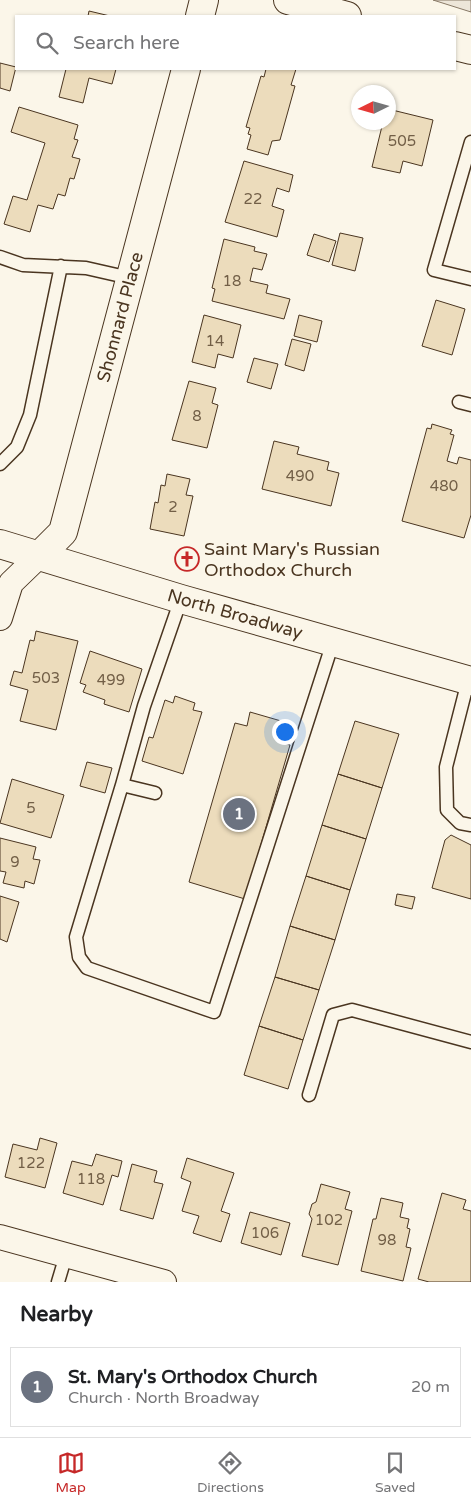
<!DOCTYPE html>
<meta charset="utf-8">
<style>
body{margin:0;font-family:"Varela Round",sans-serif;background:#f6f6f6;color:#202124}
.compass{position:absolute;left:351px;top:85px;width:45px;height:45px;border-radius:50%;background:#fff;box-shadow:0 1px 4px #0004;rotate:265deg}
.you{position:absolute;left:284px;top:731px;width:18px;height:18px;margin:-12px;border:4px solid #fff;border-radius:50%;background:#1a73e8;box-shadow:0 0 0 8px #1a73e833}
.badge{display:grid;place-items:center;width:32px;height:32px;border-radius:50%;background:#c62828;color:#fff;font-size:16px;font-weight:700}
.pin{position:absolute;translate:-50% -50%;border:2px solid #fff;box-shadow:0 1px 5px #0006}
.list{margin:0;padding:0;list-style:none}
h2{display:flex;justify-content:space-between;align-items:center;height:65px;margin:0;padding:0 20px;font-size:21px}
h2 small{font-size:16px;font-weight:400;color:#757577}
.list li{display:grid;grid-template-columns:32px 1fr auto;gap:15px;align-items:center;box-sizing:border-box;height:80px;margin:0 10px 10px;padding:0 10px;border:1px solid #e0e0e0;border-radius:0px}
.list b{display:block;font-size:19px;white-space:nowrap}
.list p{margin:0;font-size:16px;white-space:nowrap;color:#757577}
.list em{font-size:16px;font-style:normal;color:#757577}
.icon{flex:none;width:28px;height:28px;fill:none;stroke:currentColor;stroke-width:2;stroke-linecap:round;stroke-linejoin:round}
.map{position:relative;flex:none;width:471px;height:1282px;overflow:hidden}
.search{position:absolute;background:#fff;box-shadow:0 1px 4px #0004;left:15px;right:15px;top:15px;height:55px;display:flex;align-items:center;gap:12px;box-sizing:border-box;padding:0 18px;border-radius:0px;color:#757577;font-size:19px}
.sheet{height:155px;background:#fff}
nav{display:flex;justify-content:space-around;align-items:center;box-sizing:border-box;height:70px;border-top:1px solid #e0e0e0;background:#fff;font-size:14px;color:#757577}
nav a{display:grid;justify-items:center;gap:2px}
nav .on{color:#c62828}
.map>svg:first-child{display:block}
.green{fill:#ede6d9;stroke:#887966}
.building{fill:#ecdcbc;stroke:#4a3520}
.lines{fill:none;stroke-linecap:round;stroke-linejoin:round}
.service-casing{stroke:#4a3520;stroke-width:15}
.minor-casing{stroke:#4a3520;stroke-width:26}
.tertiary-casing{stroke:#4a3520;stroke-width:30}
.primary-casing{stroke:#4a3520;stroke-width:30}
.service{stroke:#fbf6e9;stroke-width:12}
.minor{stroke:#fbf6e9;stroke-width:24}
.tertiary{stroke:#fbf6e9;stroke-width:28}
.primary{stroke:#fbf6e9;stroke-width:28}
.labels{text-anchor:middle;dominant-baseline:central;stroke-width:4;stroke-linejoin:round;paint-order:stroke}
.number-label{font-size:15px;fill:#725f47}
.street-label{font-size:18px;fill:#4a3520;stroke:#fbf6e9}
.poi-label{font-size:18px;fill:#4a3520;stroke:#fbf6e9;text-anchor:start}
</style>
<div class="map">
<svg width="471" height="1282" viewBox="0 0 471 1282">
<rect width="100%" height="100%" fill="#fbf6e9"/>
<!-- green -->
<path class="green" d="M 433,0 L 471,0 L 471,12 Z"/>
<!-- building -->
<path class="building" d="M 89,11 L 110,16 L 88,16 Z
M 0,63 L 16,67 L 10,91 L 0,88 Z
M 66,69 L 116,69 L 112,84 L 89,78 L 83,103 L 59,97 Z
M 266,69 L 296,69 L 291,85 L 295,86 L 280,140 L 272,141 L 268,155 L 247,149 L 251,135 L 248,134 L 250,128 L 246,127 L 261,76 L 264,77 Z
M 19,107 L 78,125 L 74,139 L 78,140 L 72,157 L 80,159 L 74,179 L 70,178 L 65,196 L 58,194 L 53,209 L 38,205 L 30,232 L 4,224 L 13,196 L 27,200 L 45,143 L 11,132 Z
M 388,109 L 433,120 L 422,166 L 403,161 L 400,173 L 372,167 L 383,122 L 388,122 Z
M 244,161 L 293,175 L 289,192 L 277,188 L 272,206 L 284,210 L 277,237 L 225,222 Z
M 340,233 L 363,238 L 355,271 L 332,265 Z
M 314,234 L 336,241 L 329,262 L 307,255 Z
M 224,239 L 255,247 L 254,251 L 267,254 L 262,270 L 253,268 L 250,281 L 268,285 L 266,293 L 290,299 L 284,319 L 212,301 L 215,289 L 212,288 Z
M 436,300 L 465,309 L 452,355 L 422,346 Z
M 204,315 L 241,325 L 233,358 L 218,354 L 215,368 L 192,362 Z
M 299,315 L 322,321 L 317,342 L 294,336 Z
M 292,339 L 311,344 L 304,371 L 285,365 Z
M 254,358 L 278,364 L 271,389 L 247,382 Z
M 189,381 L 216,388 L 212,403 L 218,405 L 207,448 L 172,440 Z
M 432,424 L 452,430 L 450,434 L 454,435 L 447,461 L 457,464 L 459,457 L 471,460 L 471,515 L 464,538 L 402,521 L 427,428 L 431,429 Z
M 274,441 L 299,447 L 297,454 L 329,462 L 327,470 L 339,473 L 331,506 L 262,489 Z
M 167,474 L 190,479 L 186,495 L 193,496 L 184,536 L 150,529 L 155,502 L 158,503 L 161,485 L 165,486 Z
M 36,631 L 78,641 L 56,730 L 20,721 L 28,690 L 10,685 L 14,671 L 22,673 L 30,640 L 34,641 Z
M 90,651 L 142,669 L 129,712 L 104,704 L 105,700 L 83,692 L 86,685 L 80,683 Z
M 175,696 L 195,703 L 193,710 L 202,712 L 183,774 L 142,761 L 149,737 L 153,738 L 165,700 L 173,703 Z
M 250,712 L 288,723 L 282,743 L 290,745 L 245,899 L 189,882 L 235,723 L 247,726 Z
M 355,721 L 399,734 L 382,788 L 338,774 Z
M 87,762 L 112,768 L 105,793 L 80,786 Z
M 338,774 L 382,788 L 366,839 L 322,825 Z
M 12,779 L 64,795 L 51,838 L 0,823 Z
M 322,825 L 366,839 L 350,890 L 306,876 Z
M 451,835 L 471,845 L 471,899 L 432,888 L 445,840 Z
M 0,838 L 36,847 L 33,859 L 40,860 L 34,884 L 25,881 L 24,888 L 3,883 L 6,872 L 0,871 Z
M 306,876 L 350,890 L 335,940 L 290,926 Z
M 397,894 L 415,897 L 412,909 L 395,905 Z
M 0,896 L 19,902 L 7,942 L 0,939 Z
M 290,926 L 335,940 L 319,990 L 275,977 Z
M 275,977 L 319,990 L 303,1040 L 259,1026 Z
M 259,1026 L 303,1040 L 288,1089 L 244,1075 Z
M 40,1138 L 57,1143 L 45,1188 L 5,1177 L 13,1144 L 37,1150 Z
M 96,1154 L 122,1161 L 118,1177 L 112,1175 L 103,1205 L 63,1193 L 72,1161 L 92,1166 Z
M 187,1158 L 234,1173 L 221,1211 L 230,1214 L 221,1242 L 193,1233 L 199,1216 L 182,1211 L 191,1182 L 181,1178 Z
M 132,1164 L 157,1171 L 154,1182 L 163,1184 L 153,1219 L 120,1210 Z
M 321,1184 L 350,1192 L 345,1209 L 352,1211 L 338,1265 L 302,1256 L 312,1219 L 309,1214 L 312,1204 L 316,1202 Z
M 442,1193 L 466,1200 L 463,1209 L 471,1211 L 471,1282 L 429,1282 L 418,1279 Z
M 381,1198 L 403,1203 L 400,1217 L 409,1219 L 407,1228 L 410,1229 L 406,1247 L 411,1248 L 403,1281 L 361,1271 L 373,1219 L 376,1219 Z
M 250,1212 L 290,1223 L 281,1255 L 241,1243 Z"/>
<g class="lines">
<!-- service casing -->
<g class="service-casing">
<path id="service" d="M 471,142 L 434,270 L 471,279
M 0,257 L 23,265 L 86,268 L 130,278
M 459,402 L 471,405
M 0,464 L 17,447 L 30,415 L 61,266
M 469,677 L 446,767 L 447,810 L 460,823 L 471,825
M 122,785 L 76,937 L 79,957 L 87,968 L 214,1012 L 333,642
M 155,793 L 122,785 L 144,706 L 181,599
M 309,1095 L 333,1015 L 352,1010 L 471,1042
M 58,1282 L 66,1255"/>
</g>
<!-- minor casing -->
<g class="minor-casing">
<path id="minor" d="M 0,618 L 11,583 L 39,556
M 0,1237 L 164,1282"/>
</g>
<!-- tertiary casing -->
<g class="tertiary-casing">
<path id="tertiary" d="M 288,0 L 347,16
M 200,16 L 204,0
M 455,46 L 471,50
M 39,556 L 63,532 L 186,69"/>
</g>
<!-- primary casing -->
<g class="primary-casing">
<path id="primary" d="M 0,544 L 181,599 L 471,681"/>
</g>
<!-- service -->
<use href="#service" class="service"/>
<!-- minor -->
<use href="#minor" class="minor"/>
<!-- tertiary -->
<use href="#tertiary" class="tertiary"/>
<!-- primary -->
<use href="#primary" class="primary"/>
</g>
<!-- icons -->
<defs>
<g id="church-ring" transform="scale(1.25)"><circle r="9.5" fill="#fbf6e9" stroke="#c62828" stroke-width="1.5"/><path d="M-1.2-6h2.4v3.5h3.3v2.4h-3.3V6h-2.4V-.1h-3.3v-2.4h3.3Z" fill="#c62828"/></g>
</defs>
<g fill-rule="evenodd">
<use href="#church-ring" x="187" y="559"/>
</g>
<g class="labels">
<!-- number labels -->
<g class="number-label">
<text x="402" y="141">505</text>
<text x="253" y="199">22</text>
<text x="232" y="281">18</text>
<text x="215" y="341">14</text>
<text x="197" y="416">8</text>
<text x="300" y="476">490</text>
<text x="444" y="486">480</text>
<text x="173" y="507">2</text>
<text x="46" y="678">503</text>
<text x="111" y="680">499</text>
<text x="31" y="808">5</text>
<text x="15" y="862">9</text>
<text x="31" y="1163">122</text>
<text x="91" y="1179">118</text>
<text x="329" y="1220">102</text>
<text x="265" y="1233">106</text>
<text x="387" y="1240">98</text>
</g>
<!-- street labels -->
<g class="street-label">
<text transform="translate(120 317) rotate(-75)">Shonnard Place</text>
<text transform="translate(235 614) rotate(16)">North Broadway</text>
</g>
<!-- poi labels -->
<g class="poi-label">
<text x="204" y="549">Saint Mary's Russian<tspan x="204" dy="21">Orthodox Church</tspan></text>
</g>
</g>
</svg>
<svg class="compass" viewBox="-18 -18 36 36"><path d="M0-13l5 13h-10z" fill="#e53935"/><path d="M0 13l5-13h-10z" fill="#757577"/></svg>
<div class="you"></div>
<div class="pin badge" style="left:239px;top:814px;background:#6b7280">1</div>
<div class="search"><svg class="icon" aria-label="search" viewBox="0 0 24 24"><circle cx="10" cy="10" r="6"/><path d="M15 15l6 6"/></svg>Search here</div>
</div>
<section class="sheet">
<h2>Nearby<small></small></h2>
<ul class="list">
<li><span class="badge" style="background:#6b7280">1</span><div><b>St. Mary's Orthodox Church</b><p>Church · North Broadway</p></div><em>20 m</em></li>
</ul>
</section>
<nav>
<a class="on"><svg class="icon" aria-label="map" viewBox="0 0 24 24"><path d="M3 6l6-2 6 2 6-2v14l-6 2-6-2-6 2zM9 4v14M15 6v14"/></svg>Map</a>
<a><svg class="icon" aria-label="directions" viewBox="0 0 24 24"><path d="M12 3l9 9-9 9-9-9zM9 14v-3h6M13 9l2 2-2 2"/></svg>Directions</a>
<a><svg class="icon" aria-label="saved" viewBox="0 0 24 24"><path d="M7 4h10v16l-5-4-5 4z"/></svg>Saved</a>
</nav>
